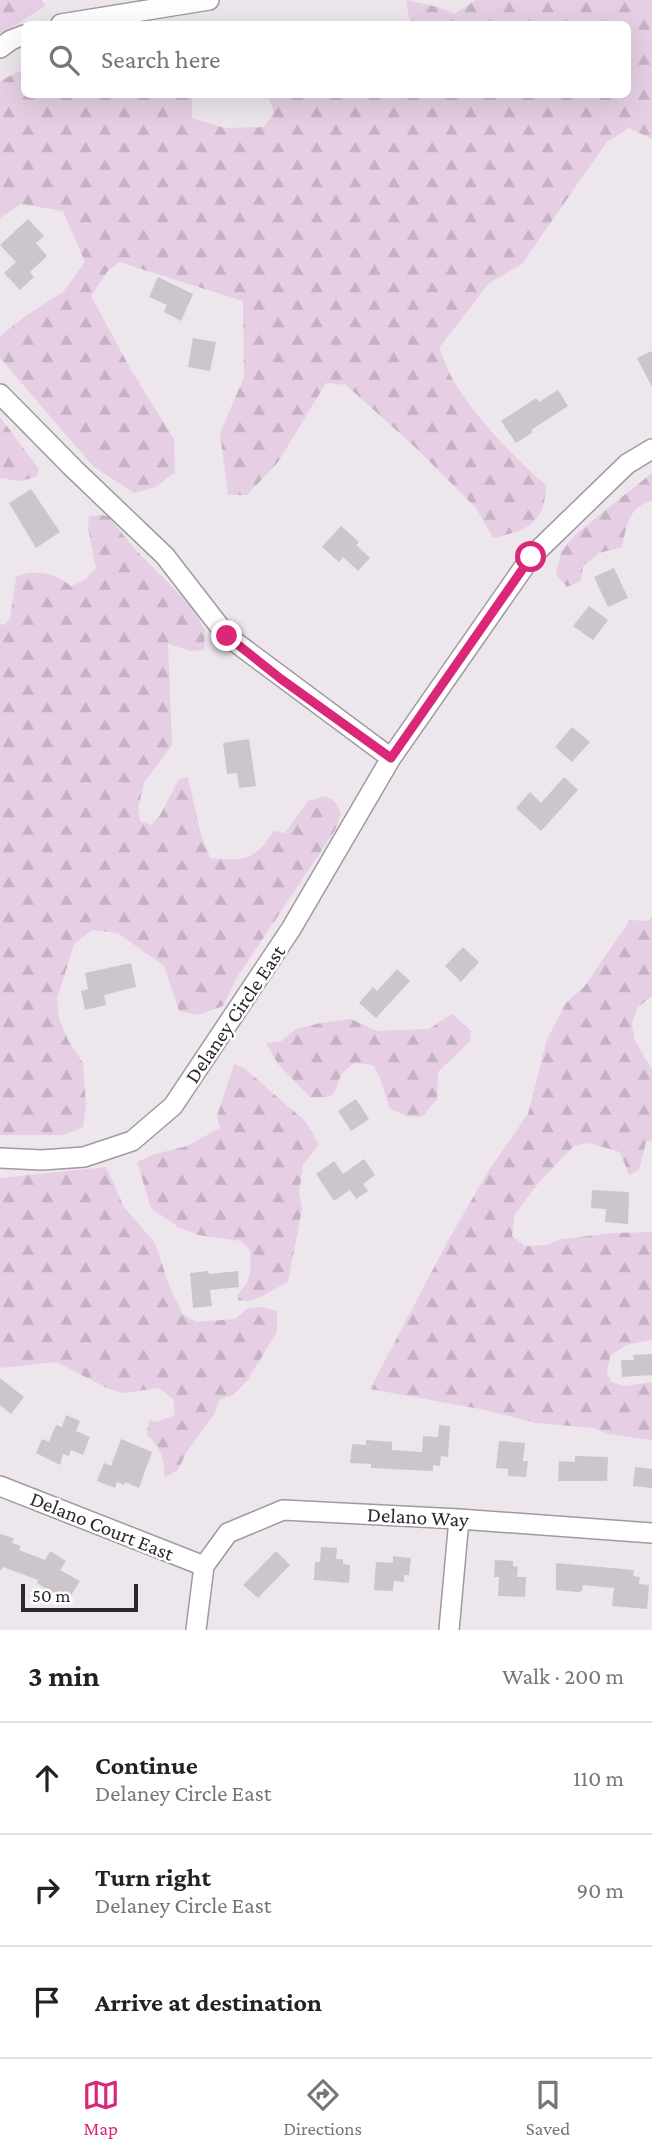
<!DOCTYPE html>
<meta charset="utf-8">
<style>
body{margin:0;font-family:"Crimson Pro",serif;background:#f2f2f2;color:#222}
.scale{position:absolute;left:21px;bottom:18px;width:117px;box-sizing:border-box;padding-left:7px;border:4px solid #2b292b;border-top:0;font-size:19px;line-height:24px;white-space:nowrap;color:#2b292b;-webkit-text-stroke:5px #fff;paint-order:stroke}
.stop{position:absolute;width:21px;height:21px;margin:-16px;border:5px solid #db2777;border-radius:50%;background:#fff}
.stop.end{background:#db2777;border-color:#fff;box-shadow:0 2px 7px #0008}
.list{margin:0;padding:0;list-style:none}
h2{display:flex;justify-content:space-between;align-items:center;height:91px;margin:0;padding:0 28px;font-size:30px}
h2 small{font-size:23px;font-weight:400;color:#767676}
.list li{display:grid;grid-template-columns:46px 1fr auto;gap:21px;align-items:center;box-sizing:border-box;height:112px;padding:0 28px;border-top:2px solid #e0e0e0}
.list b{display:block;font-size:26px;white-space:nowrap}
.list p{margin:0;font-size:23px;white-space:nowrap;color:#767676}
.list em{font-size:23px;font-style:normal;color:#767676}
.icon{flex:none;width:38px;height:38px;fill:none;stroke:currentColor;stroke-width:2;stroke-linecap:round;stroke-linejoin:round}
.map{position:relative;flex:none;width:652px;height:1630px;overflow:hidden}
.search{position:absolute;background:#fff;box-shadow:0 7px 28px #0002;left:21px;right:21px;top:21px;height:77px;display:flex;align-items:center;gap:18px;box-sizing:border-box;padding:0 24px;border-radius:10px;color:#767676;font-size:26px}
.sheet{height:427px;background:#fff}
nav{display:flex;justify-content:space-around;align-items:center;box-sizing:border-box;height:98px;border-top:2px solid #e0e0e0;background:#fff;font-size:19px;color:#767676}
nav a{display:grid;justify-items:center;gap:4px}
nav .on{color:#db2777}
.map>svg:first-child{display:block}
.forest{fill:url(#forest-firs)}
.building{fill:#ccc5cb}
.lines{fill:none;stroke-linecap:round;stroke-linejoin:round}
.minor-casing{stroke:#a09aa0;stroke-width:22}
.minor{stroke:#fff;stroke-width:19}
.route{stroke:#db2777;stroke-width:9}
.labels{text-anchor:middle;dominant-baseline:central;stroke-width:5;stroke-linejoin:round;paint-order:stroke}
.street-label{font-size:21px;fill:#2b292b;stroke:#fff}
</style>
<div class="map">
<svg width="652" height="1630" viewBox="0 0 652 1630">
<defs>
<pattern id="forest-firs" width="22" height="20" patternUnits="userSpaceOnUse" patternTransform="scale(1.75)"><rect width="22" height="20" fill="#e6cfe4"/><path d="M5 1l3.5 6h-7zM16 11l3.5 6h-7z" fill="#c5b2c4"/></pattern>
</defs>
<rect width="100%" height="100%" fill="#ede6ec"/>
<!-- forest -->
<path class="forest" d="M 0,0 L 42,0 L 45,6 L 0,35 Z
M 406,0 L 438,7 L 454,14 L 476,0 L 652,0 L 652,139 L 629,128 L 606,143 L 522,264 L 489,283 L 439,348 C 444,359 448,372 455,383 C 475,417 516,460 546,485 C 545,524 528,530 493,538 L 476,508 L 415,447 L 346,385 L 326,383 L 278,462 L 247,495 L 228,495 L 220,433 L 244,377 L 243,301 L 119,262 L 107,272 L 91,296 L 130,368 L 174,439 L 175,472 L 156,487 L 134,493 L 93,466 L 0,358 L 0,336 L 27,315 L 63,292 L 85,262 L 63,211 L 21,204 L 0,218 L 0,81 L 24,69 L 24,94 L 192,95 L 192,118 L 225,128 L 264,127 L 274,113 L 268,95 L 374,94 L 385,98 L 391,94 L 628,94 L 628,24 L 413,24 L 409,18 Z
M 0,417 L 39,469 L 36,477 L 20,481 L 0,478 Z
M 652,473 L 652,500 C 627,509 627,525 622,547 L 599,553 L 583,566 L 581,581 L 567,587 L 556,574 L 561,552 L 577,533 Z
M 101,515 L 108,516 L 133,547 L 192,607 L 205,630 L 204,650 L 190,651 L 168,644 L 172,745 L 144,783 L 138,809 L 140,821 L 151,825 L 160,815 L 179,779 L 188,777 L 200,831 L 210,858 C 242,861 256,861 273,831 L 285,833 L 308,801 L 326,796 L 335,802 L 341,813 L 335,830 L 236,979 L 223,1006 L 198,1015 L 179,1011 L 164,966 L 118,933 L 92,930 L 74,944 L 57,999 L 59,1019 L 69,1042 L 83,1063 L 86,1107 L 83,1127 L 64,1135 L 0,1135 L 0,624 L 4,625 L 10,619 L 16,577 C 36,568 53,573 71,586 L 85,580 L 96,568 L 88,528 L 89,516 Z
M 652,917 L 652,996 L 637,1008 L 632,1024 L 635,1041 L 652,1070 L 652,1140 L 646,1142 L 639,1170 L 629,1175 L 620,1152 L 589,1143 L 574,1146 L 540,1181 L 515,1214 L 512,1236 L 525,1246 L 547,1245 L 561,1239 L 614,1233 L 652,1232 L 652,1340 L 626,1345 L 610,1356 L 607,1373 L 611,1382 L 625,1386 L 652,1382 L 652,1440 L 609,1434 L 593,1428 L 537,1423 L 480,1409 L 370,1389 L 449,1239 L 489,1170 L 528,1114 L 547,1039 L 566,1003 L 584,987 L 630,920 L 648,921 Z
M 452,1014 L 471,1031 L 470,1041 L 438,1072 L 437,1099 L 423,1116 L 410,1117 L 390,1109 L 380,1078 L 373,1065 L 355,1063 C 351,1066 345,1070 342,1074 C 331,1095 341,1098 310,1097 L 278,1064 L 266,1043 L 280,1042 L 296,1029 L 321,1023 L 351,1019 L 377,1031 L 429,1029 Z
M 234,1064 L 244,1068 L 306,1122 L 319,1145 L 303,1164 L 299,1193 L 302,1209 L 288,1282 L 260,1297 L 248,1301 L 238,1300 L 237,1295 C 252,1281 251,1269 250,1250 L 241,1241 L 198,1235 L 178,1227 L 151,1208 L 137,1162 L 152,1155 L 187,1146 L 220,1128 L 217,1116 Z
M 106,1167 L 124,1207 L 155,1243 L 169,1285 L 183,1315 L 196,1322 L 235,1319 L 247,1309 L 262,1307 L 277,1311 L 277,1332 L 247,1381 L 233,1395 L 220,1399 L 214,1414 L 186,1453 L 178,1470 L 165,1477 C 164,1458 161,1447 147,1435 L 149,1420 L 157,1422 L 175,1415 L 173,1399 L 159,1388 L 123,1393 L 107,1388 L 56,1362 L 0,1368 L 0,1178 Z"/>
<!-- building -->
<path class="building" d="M 28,219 L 44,236 L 36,243 L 47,256 L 30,272 L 34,277 L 20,290 L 4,273 L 16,262 L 0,245 Z
M 158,277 L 193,294 L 181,321 L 164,312 L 167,305 L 149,297 Z
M 193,338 L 216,342 L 210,371 L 188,367 Z
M 652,351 L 652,387 L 637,358 Z
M 558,390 L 568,406 L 531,430 L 533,432 L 516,443 L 501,421 L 536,398 L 539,402 Z
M 31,489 L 60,532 L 36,548 L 9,503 Z
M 341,526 L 359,542 L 356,545 L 370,558 L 358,571 L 343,557 L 339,562 L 322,547 Z
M 614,568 L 628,598 L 608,607 L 594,577 Z
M 589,606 L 608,620 L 593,640 L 573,626 Z
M 572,727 L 590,742 L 572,762 L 555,747 Z
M 249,739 L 256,786 L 239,788 L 237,773 L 227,774 L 223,743 Z
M 564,777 L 578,790 L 541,831 L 516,808 L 530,792 L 541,803 Z
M 463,947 L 479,962 L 461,982 L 445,966 Z
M 131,963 L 136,987 L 104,995 L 106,1005 L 85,1010 L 81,991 L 88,989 L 85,973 Z
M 397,969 L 410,981 L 376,1018 L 359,1003 L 373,987 L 377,991 Z
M 356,1099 L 369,1119 L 351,1131 L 338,1111 Z
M 364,1159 L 375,1175 L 363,1184 L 368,1191 L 356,1199 L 350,1190 L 334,1201 L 316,1174 L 334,1161 L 343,1174 Z
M 592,1190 L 629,1192 L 628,1224 L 605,1222 L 606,1209 L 591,1208 Z
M 208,1271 L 209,1274 L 238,1271 L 239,1287 L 210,1290 L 212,1306 L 193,1308 L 190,1273 Z
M 652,1354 L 652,1375 L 622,1377 L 621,1360 L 634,1360 L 633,1355 Z
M 0,1378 L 24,1397 L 11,1414 L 0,1405 Z
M 66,1415 L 80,1421 L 76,1431 L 90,1437 L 83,1455 L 71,1450 L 69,1456 L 63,1454 L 60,1465 L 36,1453 L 42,1439 L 49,1442 L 56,1425 L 62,1427 Z
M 439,1425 L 450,1426 L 448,1457 L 441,1456 L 440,1466 L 433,1465 L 433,1471 L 371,1468 L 371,1464 L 350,1463 L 352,1444 L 366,1445 L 366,1440 L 392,1442 L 392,1450 L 422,1452 L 423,1436 L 438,1437 Z
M 121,1439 L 152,1452 L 139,1488 L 125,1482 L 124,1485 L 117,1482 L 115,1488 L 97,1481 L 104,1463 L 111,1466 Z
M 499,1441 L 525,1443 L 523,1461 L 528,1461 L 526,1477 L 508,1476 L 508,1469 L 496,1468 Z
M 575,1456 L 608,1457 L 607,1481 L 558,1481 L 559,1461 L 575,1462 Z
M 635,1467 L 652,1469 L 652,1488 L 633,1486 Z
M 0,1534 L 14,1538 L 12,1543 L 21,1546 L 19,1550 L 45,1560 L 50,1551 L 66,1561 L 60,1570 L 80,1581 L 67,1602 L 37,1583 L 38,1580 L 3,1567 L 0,1571 Z
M 321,1547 L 337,1548 L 336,1559 L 343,1559 L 343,1564 L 350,1565 L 349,1583 L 314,1580 L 315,1562 L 320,1562 Z
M 276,1551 L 290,1565 L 258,1598 L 243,1585 Z
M 393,1556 L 411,1558 L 409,1575 L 404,1575 L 404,1582 L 394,1581 L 393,1591 L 374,1590 L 376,1562 L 393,1563 Z
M 495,1560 L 513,1561 L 513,1566 L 518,1567 L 517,1577 L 526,1577 L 525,1597 L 498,1596 L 499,1577 L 494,1577 Z
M 556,1563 L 634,1570 L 633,1576 L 640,1577 L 639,1584 L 649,1585 L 647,1609 L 612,1606 L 614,1588 L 583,1585 L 582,1591 L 578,1592 L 556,1590 Z"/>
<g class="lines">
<!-- minor casing -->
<g class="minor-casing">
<path id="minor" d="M 61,24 L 209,0
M 0,48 L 11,40 L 24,35
M 0,394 L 75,470 L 165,556 L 227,636 L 391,758
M 0,1158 L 42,1160 L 84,1157 L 132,1141 L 173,1106 L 291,929 L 391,758 L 531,557 L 627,464 L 652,449
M 0,1486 L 204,1566
M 204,1566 L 228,1533 L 283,1510 L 459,1519 L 652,1533
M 196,1630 L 204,1566
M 449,1630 L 459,1519"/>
</g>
<!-- minor -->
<use href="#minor" class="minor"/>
</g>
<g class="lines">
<!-- route -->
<path class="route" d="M 227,636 L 281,679 L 391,758 L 531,557"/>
</g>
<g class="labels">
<!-- street labels -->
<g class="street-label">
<text transform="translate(235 1014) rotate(-56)">Delaney Circle East</text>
<text transform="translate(418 1517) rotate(3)">Delano Way</text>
<text transform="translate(102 1526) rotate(22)">Delano Court East</text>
</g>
</g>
</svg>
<div class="scale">50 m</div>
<div class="stop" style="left:531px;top:557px"></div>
<div class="stop end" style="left:227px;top:636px"></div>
<div class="search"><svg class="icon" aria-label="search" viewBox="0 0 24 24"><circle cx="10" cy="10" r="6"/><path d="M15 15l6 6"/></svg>Search here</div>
</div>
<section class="sheet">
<h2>3 min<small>Walk · 200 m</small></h2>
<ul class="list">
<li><svg class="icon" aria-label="ahead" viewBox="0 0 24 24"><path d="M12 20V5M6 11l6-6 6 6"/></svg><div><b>Continue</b><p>Delaney Circle East</p></div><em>110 m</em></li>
<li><svg class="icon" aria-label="right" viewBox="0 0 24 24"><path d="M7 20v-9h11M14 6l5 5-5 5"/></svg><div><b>Turn right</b><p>Delaney Circle East</p></div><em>90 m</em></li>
<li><svg class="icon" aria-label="arrive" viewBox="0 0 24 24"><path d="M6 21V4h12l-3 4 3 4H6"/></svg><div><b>Arrive at destination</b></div></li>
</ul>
</section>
<nav>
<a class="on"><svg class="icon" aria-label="map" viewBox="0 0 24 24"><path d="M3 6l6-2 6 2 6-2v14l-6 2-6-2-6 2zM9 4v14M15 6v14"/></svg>Map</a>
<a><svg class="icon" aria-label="directions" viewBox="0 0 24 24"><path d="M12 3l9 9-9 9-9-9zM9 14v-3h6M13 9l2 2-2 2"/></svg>Directions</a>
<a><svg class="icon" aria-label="saved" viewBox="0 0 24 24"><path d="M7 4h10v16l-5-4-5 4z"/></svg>Saved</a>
</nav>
